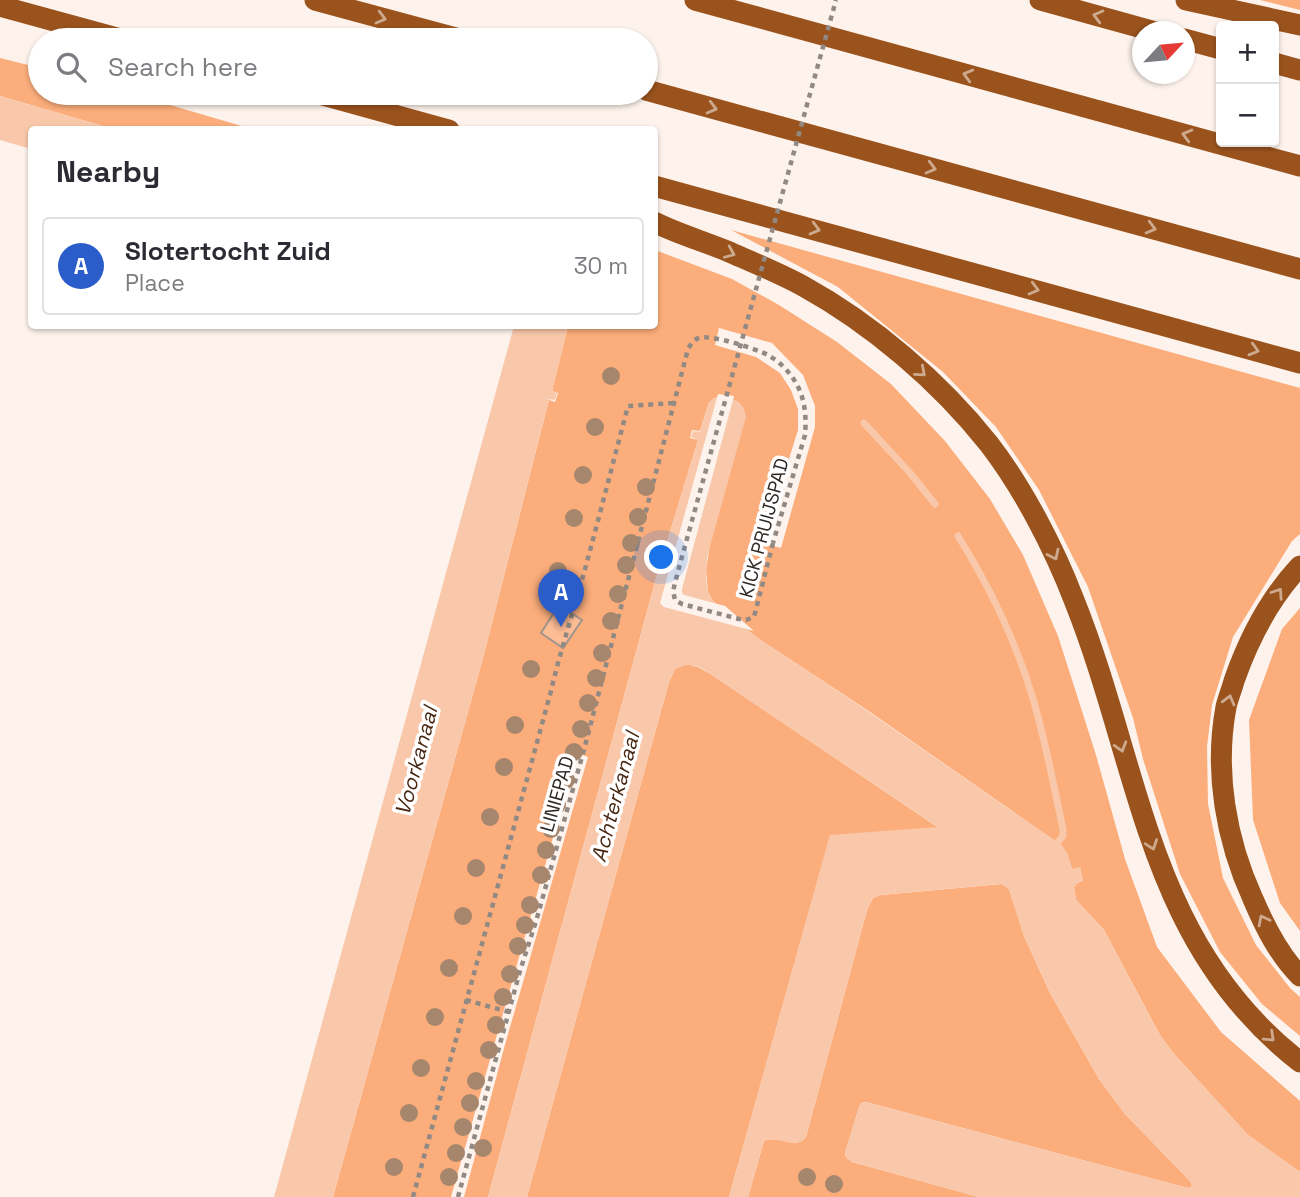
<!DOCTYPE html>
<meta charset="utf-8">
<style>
body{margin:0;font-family:"Space Grotesk",sans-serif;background:#f2f2f3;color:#2b2b33}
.controls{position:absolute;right:21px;top:21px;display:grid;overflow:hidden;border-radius:7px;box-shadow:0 2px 5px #0004}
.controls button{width:63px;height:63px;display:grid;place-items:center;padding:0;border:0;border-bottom:2px solid #e1e1e2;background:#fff;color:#2b2b33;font:35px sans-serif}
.compass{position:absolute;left:1132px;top:21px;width:63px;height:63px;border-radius:50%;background:#fff;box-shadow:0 2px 5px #0004;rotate:64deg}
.you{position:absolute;left:662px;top:558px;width:24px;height:24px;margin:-18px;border:5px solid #fff;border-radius:50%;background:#1a73e8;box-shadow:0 0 0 10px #1a73e833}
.badge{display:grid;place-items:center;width:46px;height:46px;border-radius:50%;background:#2a5cca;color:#fff;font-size:23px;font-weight:700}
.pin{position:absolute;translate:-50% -58px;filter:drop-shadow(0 2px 4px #0008)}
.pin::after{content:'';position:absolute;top:37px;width:24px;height:21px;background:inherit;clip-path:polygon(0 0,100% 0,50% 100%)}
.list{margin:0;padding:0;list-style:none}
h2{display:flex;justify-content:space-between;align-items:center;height:91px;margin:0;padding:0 28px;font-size:30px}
h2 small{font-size:23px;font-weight:400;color:#7c7c81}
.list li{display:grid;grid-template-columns:46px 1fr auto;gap:21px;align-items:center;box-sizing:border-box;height:98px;margin:0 14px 14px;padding:0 14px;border:2px solid #e1e1e2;border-radius:7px}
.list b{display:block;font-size:26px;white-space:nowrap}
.list p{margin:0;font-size:23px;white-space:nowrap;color:#7c7c81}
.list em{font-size:23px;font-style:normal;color:#7c7c81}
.icon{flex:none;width:38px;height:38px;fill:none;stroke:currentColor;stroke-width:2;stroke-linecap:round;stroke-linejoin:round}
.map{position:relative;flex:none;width:1300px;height:1197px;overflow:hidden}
.search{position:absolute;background:#fff;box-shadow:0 2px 5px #0004;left:28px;top:28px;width:630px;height:77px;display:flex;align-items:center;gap:18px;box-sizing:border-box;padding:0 24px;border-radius:38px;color:#7c7c81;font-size:26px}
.panel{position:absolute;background:#fff;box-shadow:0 2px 5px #0004;left:28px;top:126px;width:630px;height:203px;border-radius:7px}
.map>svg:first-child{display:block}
.green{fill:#fbad7b;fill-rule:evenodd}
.water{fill:#f9c8aa}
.pier{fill:#fef3ec}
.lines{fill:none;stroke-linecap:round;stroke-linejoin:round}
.stream{stroke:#f9c8aa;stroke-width:7}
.building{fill:#febd95;stroke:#a2958d;stroke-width:2}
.path{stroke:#918984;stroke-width:4.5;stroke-dasharray:5 5;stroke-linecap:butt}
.highway{stroke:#9b531d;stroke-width:21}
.path-bridge{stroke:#918984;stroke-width:4.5;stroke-dasharray:5 5;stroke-linecap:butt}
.tree{fill:#a6866c}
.oneway{stroke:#cda98e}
.labels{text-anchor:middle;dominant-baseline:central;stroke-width:7;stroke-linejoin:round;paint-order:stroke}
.street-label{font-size:19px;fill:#2f2926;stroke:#fff}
.water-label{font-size:21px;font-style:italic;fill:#482813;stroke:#fff}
</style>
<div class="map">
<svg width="1300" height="1197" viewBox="0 0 1300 1197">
<rect width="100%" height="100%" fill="#fef3ec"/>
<!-- green -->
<path class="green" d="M 1260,0 L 1300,0 L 1300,10 Z
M 0,58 L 40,68 L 40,93 L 129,93 L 252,129 L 113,129 L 0,96 Z
M 731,230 L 1300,388 L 1300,534 L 1292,541 L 1233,637 L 1212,705 L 1207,747 L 1208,804 L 1223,878 L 1256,945 L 1290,988 L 1300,997 L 1300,1036 L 1262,1004 L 1220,952 L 1180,874 L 1143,759 L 1133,718 L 1088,587 L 1039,490 L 996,427 L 943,372 L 838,287 Z
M 655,250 L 732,279 L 779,305 L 837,342 L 891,384 L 945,441 L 990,499 L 1023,555 L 1058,636 L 1096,755 L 1125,859 L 1157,947 L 1221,1032 L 1300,1101 L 1300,1172 L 1248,1135 L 1174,1054 L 1160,1035 L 1104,930 L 1076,900 L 1074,887 L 1077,883 L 1083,881 L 1080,868 L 1072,869 L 1067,853 L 1061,845 L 870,712 L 756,637 L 713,601 L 708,592 L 706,570 L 710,544 L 709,402 L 700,431 L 692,430 L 690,438 L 698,440 L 658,571 L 488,1197 L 464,1197 L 506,1041 L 588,757 L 577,753 L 451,1197 L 333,1197 L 483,658 L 549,400 L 555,402 L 558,393 L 552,391 L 568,326 L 654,326 ZM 719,328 L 772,343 L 803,375 L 815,406 L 815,427 L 781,548 L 763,543 L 798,430 L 798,409 L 791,390 L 780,373 L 756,357 L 715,345 Z
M 1300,608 L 1300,931 L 1280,903 L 1253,820 L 1249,720 L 1282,629 Z
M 686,664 L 698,667 L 709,673 L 939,828 L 830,836 L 729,1197 L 527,1197 L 669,682 L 675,669 Z
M 1002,884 L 1009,889 L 1024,936 L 1050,993 L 1099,1079 L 1125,1114 L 1191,1182 L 1192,1186 L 1189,1188 L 1180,1186 L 866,1102 L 861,1103 L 859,1107 L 845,1153 L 845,1155 L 852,1162 L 979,1197 L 748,1197 L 764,1141 C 780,1134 795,1151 806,1137 L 867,910 L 873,898 L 881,895 Z"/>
<!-- water -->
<path class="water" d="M 0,96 L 113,129 L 32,130 L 31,149 L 0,140 Z
M 514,326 L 568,326 L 552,391 L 557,393 L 555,400 L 547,399 L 549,400 L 483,658 L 333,1197 L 274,1197 Z
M 715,397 C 732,399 743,397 746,417 L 707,557 L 706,579 L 708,592 L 713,601 L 756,637 L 869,712 L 1061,845 L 1067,853 L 1072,869 L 1080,867 L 1083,881 L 1077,883 L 1074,887 L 1076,900 L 1104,930 L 1160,1035 L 1174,1054 L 1248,1135 L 1300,1172 L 1300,1197 L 979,1197 L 852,1162 L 847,1159 L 845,1153 L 859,1107 L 861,1103 L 866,1102 L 1180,1186 L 1189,1188 L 1192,1186 L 1191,1182 L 1125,1114 L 1099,1079 L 1050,993 L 1024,936 L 1009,889 L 1001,884 L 881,895 L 873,898 L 867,910 L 806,1137 C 795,1151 780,1135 764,1141 L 748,1197 L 729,1197 L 830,835 L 938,827 L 709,673 C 698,665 687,662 675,669 L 669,682 L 527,1197 L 488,1197 L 658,571 L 698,440 L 691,437 L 693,431 L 700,432 L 709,402 Z"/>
<!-- pier -->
<path class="pier" d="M 718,394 L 734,396 L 682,589 L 682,593 L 684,595 L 725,606 L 754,631 L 664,607 L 660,603 Z"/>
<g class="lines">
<!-- stream -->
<path class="stream" d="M 864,423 L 910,473 L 935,504
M 958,536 C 990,587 1017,644 1034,702 C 1046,744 1054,787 1063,829 L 1063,836 L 1058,842"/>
</g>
<!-- building -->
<path class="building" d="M 559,605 L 582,620 L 563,648 L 541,633 Z"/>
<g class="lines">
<!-- path -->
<path class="path" d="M 466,1000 L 509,1012
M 413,1197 L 551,691 C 558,660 568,629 577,598 C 595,534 611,470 628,406 L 674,403
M 458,1197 L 520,971 L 537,918 L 585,746 L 688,349 C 691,344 693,340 699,338 C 710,334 757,349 768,355 C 775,359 784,366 789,373 C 804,391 807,412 805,435 L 773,543"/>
<!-- highway -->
<path class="highway" d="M 315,0 L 463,40
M 695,0 L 1300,166
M 1040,0 L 1156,32
M 1186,0 L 1300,25
M 0,6 L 124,40
M 1184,39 L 1221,49
M 1274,63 L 1300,70
M 646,90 L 1300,269
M 315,93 L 449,130
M 654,186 L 1300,363
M 654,222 C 678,234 703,241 727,251 C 752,262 779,273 803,286 C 872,324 940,382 989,444 C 1023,488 1054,548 1074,600 C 1141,767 1146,942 1300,1062
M 1300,566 C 1269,599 1249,638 1234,681 C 1232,689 1228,698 1226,707 C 1214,772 1226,840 1253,899 C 1265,927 1279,955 1300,976"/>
<!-- path-bridge -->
<path class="path-bridge" d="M 773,543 L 754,617 L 746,620 L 739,619 L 682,604 L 675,600 L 673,591 L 680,564 L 836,0"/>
</g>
<!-- trees -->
<g class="tree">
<circle cx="611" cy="376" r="9"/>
<circle cx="595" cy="427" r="9"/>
<circle cx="583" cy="475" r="9"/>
<circle cx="646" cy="487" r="9"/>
<circle cx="638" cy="517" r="9"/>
<circle cx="574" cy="518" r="9"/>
<circle cx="631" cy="543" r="9"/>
<circle cx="626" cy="565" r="9"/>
<circle cx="558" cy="571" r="9"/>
<circle cx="618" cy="594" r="9"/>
<circle cx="611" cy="621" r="9"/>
<circle cx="602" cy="653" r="9"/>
<circle cx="531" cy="669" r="9"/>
<circle cx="596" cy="678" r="9"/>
<circle cx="588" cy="703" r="9"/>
<circle cx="515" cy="725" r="9"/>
<circle cx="581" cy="729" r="9"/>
<circle cx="574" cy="752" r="9"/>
<circle cx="504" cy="767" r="9"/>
<circle cx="566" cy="780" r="9"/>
<circle cx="557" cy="805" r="9"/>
<circle cx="490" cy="817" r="9"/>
<circle cx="551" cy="829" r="9"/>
<circle cx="546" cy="850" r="9"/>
<circle cx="476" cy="868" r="9"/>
<circle cx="541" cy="875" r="9"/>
<circle cx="530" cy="905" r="9"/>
<circle cx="463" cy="916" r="9"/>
<circle cx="525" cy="925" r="9"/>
<circle cx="518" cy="946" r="9"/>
<circle cx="449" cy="968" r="9"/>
<circle cx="510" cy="974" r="9"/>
<circle cx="503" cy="997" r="9"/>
<circle cx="435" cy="1017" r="9"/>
<circle cx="496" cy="1025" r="9"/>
<circle cx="489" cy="1050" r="9"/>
<circle cx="421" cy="1068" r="9"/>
<circle cx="476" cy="1081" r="9"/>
<circle cx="470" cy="1103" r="9"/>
<circle cx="409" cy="1113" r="9"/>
<circle cx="463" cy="1127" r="9"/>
<circle cx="483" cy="1148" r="9"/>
<circle cx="456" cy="1153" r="9"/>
<circle cx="394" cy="1167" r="9"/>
<circle cx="449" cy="1177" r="9"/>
<circle cx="807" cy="1177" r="9"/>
<circle cx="834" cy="1184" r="9"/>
</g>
<!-- one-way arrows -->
<defs><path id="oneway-chevron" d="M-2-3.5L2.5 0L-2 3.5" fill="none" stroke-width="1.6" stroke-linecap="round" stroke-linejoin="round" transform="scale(1.75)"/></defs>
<g class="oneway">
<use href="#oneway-chevron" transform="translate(1098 16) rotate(-165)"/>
<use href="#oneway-chevron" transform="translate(381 18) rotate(15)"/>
<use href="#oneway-chevron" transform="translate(968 75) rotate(-165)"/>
<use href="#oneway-chevron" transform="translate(712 108) rotate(15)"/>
<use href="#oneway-chevron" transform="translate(1187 135) rotate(-165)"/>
<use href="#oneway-chevron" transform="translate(931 168) rotate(15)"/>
<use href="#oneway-chevron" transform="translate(1151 228) rotate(15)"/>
<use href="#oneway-chevron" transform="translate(815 229) rotate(15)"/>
<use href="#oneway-chevron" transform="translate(730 253) rotate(23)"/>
<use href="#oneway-chevron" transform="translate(1034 289) rotate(15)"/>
<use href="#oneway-chevron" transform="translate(1254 350) rotate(16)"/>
<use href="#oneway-chevron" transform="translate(921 372) rotate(41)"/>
<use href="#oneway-chevron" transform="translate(1054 555) rotate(64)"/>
<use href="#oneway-chevron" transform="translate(1278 593) rotate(-56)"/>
<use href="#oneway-chevron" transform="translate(1229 700) rotate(-75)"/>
<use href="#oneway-chevron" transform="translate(1121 747) rotate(73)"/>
<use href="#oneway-chevron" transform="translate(1152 845) rotate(71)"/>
<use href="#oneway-chevron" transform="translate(1263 920) rotate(-117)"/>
<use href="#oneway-chevron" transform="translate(1270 1037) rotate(43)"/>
</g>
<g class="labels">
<!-- street labels -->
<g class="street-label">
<text transform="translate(764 528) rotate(-75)">KICK PRUIJSPAD</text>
<text transform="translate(557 794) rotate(-74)">LINIEPAD</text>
</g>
<!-- water labels -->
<g class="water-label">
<text transform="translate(416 761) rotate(-75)">Voorkanaal</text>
<text transform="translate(615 797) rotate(-75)">Achterkanaal</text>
</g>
</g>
</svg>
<div class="controls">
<button>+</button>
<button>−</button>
</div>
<svg class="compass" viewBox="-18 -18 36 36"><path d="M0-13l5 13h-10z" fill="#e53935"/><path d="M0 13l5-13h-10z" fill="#7c7c81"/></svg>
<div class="you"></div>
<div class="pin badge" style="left:561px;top:627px">A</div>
<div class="search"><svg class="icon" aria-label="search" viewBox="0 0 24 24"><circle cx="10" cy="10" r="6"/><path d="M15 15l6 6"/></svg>Search here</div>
<section class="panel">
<h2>Nearby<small></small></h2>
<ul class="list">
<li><span class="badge">A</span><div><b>Slotertocht Zuid</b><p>Place</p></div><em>30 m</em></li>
</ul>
</section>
</div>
